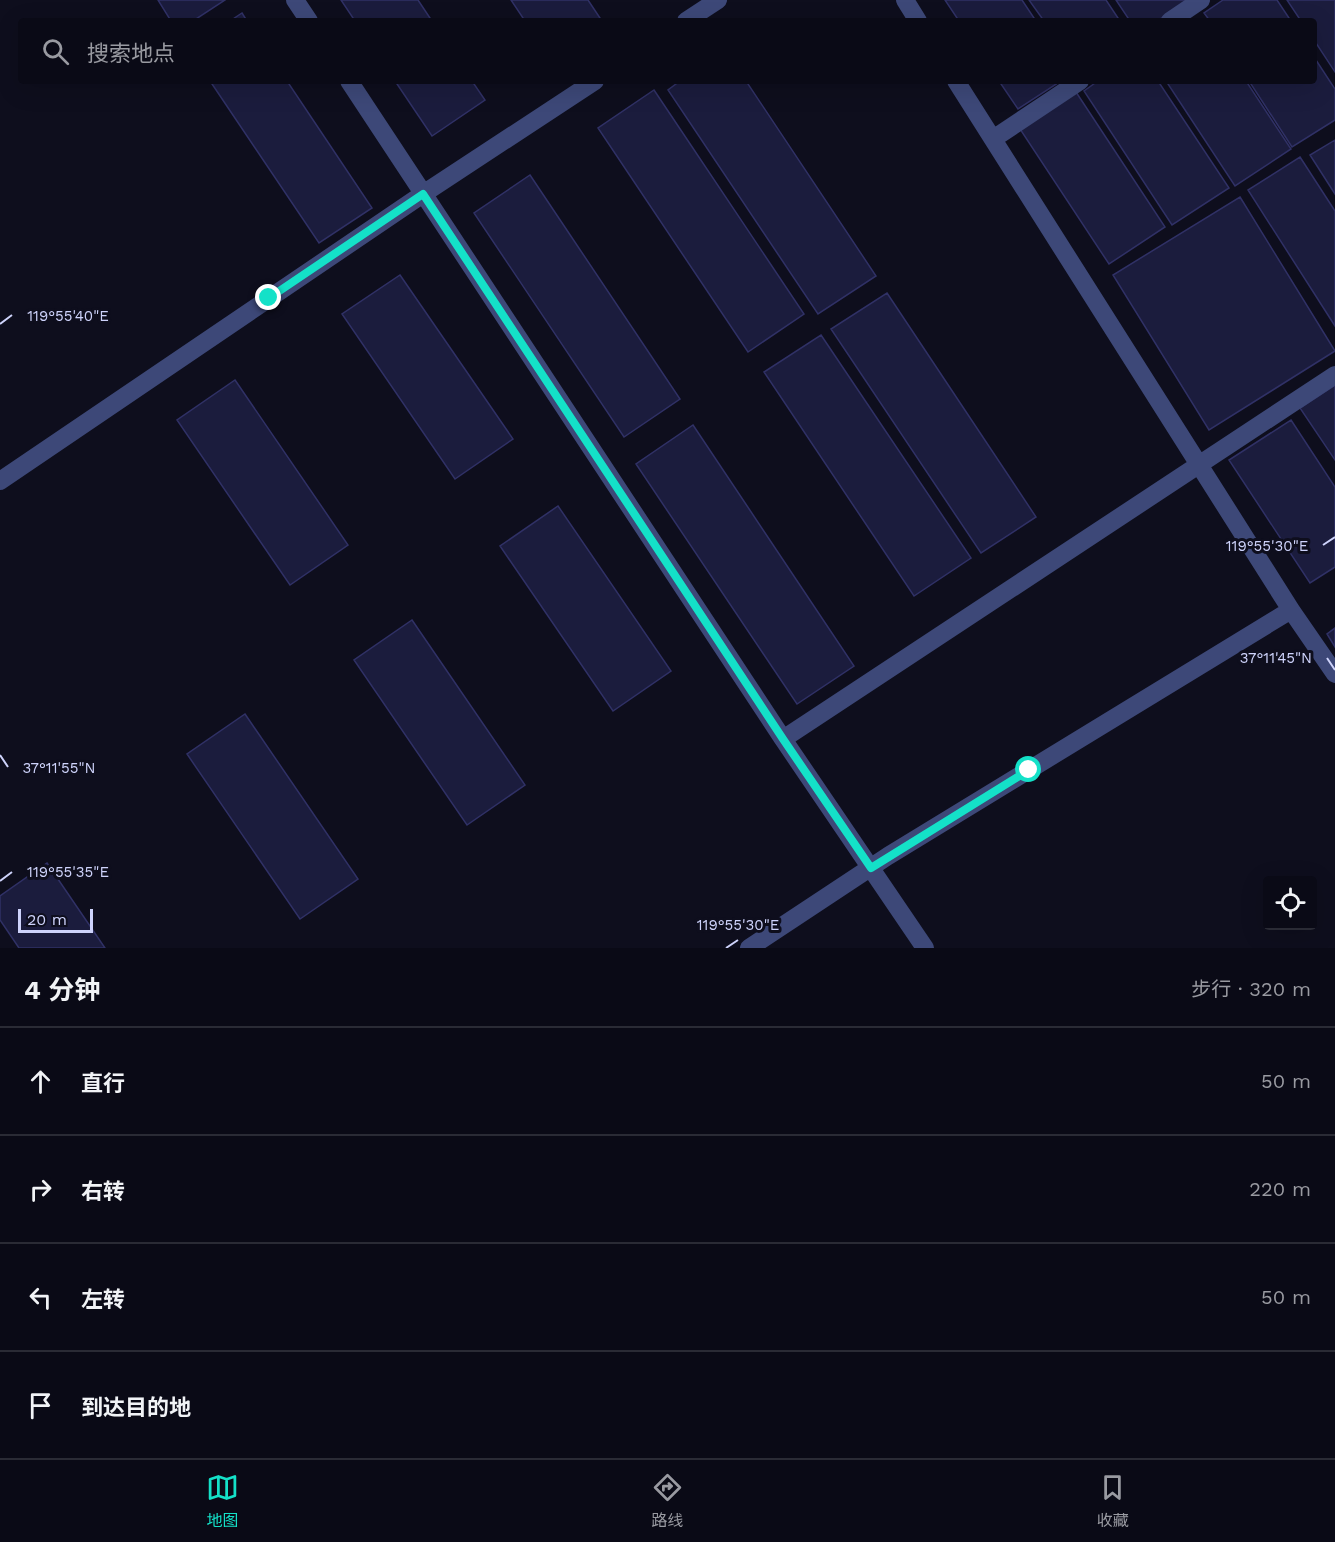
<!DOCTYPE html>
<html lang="zh">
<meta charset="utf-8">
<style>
body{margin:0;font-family:"Work Sans","Noto Sans SC",sans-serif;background:#181823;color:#f1f3f6}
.controls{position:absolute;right:18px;bottom:18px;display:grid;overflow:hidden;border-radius:6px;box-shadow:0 6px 24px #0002}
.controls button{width:54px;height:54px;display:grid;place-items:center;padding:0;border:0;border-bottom:2px solid #2a2b35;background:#0a0a16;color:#f1f3f6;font:30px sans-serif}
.scale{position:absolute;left:18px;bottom:15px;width:75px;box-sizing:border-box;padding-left:6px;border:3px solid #ced3fb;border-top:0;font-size:16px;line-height:21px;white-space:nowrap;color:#ced3fb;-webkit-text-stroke:4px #0e0e1d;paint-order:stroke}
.stop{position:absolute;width:18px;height:18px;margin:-14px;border:4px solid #14e1c8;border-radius:50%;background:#fff}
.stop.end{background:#14e1c8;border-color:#fff;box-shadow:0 2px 6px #0008}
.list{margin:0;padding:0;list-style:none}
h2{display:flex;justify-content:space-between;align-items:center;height:78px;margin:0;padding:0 24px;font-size:26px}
h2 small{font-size:20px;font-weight:400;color:#999aa1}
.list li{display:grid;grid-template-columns:39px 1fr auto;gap:18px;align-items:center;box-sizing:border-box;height:108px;padding:0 24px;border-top:2px solid #2a2b35}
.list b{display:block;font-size:22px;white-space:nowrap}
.list em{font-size:20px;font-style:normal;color:#999aa1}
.icon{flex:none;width:33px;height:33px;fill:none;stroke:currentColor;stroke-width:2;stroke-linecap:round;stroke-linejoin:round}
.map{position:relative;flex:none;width:1335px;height:948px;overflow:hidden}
.search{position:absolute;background:#0a0a16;box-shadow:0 6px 24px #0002;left:18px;right:18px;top:18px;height:66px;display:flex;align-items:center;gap:15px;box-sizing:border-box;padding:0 21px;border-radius:6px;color:#999aa1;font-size:22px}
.sheet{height:510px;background:#0a0a16}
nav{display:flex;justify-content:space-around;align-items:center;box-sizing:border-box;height:84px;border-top:2px solid #2a2b35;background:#0a0a16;font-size:16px;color:#999aa1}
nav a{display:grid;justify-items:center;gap:3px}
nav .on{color:#14e1c8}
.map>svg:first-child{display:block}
.building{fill:#1b1c3d;stroke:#303166;stroke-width:1.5}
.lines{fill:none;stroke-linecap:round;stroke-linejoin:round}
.minor{stroke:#3d4878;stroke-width:18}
.route{stroke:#14e1c8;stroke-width:8}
.ticks{fill:none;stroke:#ced3fb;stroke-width:2}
.ticks-label{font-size:15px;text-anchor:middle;fill:#ced3fb;stroke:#0e0e1d;stroke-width:6;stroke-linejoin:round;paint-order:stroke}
</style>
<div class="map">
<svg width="1335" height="948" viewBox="0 0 1335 948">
<rect width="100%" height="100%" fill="#0e0e1d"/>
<!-- building -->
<path class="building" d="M 158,0 L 225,0 L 193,21 L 171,21 Z
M 341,0 L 418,0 L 432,21 L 355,21 Z
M 511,0 L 588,0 L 602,21 L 525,21 Z
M 945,0 L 1022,0 L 1036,21 L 959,21 Z
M 1029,0 L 1106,0 L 1120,21 L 1044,21 Z
M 1116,0 L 1188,0 L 1157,21 L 1130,21 Z
M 1223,0 L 1277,0 L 1291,21 L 1210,21 L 1204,13 Z
M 1287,0 L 1335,0 L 1335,72 L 1314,40 L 1314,21 L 1301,21 Z
M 242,13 L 247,21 L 230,21 Z
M 1314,57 L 1335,89 L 1335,120 L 1292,147 L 1249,81 L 1314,81 Z
M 210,81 L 287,81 L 372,208 L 319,243 Z
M 395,81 L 472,81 L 485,100 L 432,136 Z
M 680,81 L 746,81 L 876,276 L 818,314 L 668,90 Z
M 999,81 L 1061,81 L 1018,109 Z
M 1098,81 L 1158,81 L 1229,188 L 1172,225 L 1084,91 Z
M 1166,81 L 1246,81 L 1291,149 L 1235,186 Z
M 654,90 L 804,314 L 748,352 L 598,128 Z
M 1076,92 L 1165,227 L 1109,264 L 1020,129 Z
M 1335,140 L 1335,194 L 1310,155 Z
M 1300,157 L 1335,211 L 1335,326 L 1248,190 Z
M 530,175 L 680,399 L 624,437 L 474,213 Z
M 1240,197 L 1335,351 L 1209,430 L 1113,275 Z
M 400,275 L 513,439 L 455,479 L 342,314 Z
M 887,293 L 1036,517 L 981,553 L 831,329 Z
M 821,335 L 971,558 L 914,596 L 764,372 Z
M 235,380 L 348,545 L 290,585 L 177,420 Z
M 1335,385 L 1335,460 L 1300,408 Z
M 1291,420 L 1335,487 L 1335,567 L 1310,583 L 1229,460 Z
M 693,425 L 854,666 L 797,704 L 636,464 Z
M 558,506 L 671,671 L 613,711 L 500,546 Z
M 412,620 L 525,785 L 467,825 L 354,660 Z
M 1335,628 L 1335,647 L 1327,634 Z
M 245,714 L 358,879 L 300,919 L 187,754 Z
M 47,863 L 105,948 L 19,948 L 0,920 L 0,896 Z"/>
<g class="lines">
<!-- minor -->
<path class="minor" d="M 295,0 L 309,21
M 905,0 L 918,21
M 686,21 L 718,0
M 1170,21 L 1201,0
M 349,81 L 783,739
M 956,81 L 1291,610 L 1335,674
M 993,139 L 1080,81
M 0,481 L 423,194 L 595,81
M 749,948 L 888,856 L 1291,610
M 925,948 L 783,739 L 1335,375"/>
</g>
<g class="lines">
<!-- route -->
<path class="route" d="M 269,298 L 423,194 L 783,739 L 871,868 L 1029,770"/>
</g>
<!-- ticks -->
<path class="ticks" d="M 0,324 L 12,315M 1323,545 L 1335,537M 1327,658 L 1335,670M 0,755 L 8,767M 0,881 L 12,872M 726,948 L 738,940"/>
<g class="ticks-label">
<text x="68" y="321">119°55'40"E</text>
<text x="1267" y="551">119°55'30"E</text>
<text x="1276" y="663">37°11'45"N</text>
<text x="59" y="773">37°11'55"N</text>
<text x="68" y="877">119°55'35"E</text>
<text x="738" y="930">119°55'30"E</text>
</g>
</svg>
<div class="controls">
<button><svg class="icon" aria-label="locate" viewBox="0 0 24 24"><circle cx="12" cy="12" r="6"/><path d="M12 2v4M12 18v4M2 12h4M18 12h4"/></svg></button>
</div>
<div class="scale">20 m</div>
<div class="stop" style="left:1029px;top:770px"></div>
<div class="stop end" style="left:269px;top:298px"></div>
<div class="search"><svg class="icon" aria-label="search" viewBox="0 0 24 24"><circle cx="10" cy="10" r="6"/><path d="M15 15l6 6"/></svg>搜索地点</div>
</div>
<section class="sheet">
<h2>4 分钟<small>步行 · 320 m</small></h2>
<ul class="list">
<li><svg class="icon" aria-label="ahead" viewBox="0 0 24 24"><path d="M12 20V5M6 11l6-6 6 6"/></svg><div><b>直行</b></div><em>50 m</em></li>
<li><svg class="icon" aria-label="right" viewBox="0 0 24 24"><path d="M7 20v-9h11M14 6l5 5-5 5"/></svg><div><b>右转</b></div><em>220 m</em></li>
<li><svg class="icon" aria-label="left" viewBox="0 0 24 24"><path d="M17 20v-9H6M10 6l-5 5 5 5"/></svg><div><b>左转</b></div><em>50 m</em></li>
<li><svg class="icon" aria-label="arrive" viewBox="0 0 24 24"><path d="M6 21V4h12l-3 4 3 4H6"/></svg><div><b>到达目的地</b></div></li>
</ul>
</section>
<nav>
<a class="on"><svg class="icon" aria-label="map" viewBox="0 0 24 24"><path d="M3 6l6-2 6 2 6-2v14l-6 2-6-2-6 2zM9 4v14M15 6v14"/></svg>地图</a>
<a><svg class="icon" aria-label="directions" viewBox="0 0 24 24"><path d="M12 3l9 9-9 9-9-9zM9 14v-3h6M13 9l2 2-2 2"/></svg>路线</a>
<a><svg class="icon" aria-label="saved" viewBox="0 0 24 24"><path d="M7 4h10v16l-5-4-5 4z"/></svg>收藏</a>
</nav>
